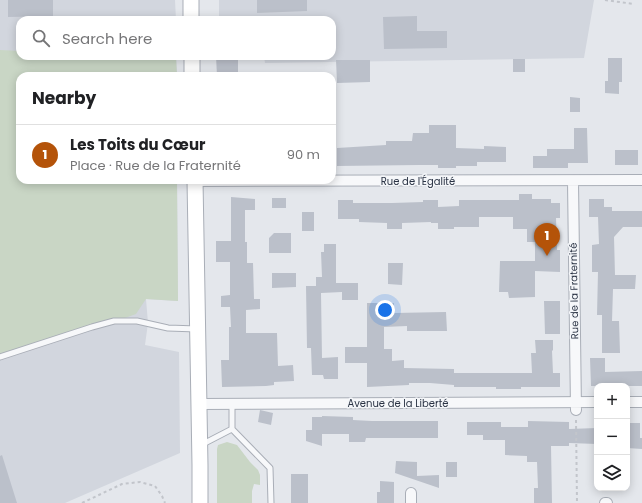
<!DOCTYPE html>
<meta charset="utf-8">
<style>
body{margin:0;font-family:Poppins,sans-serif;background:#f2f2f2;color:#202124}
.controls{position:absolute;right:12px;bottom:12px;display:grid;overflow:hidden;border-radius:8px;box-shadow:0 2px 10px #0003}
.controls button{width:36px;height:36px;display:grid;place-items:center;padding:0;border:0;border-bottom:1px solid #e0e0e0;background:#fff;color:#202124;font:20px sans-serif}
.you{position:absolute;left:385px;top:310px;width:14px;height:14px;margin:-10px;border:3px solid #fff;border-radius:50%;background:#1a73e8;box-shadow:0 0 0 6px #1a73e833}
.badge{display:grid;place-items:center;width:26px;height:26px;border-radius:50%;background:#b45309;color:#fff;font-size:13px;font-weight:700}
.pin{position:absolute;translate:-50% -33px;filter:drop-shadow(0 1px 2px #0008)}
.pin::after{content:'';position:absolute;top:21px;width:14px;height:12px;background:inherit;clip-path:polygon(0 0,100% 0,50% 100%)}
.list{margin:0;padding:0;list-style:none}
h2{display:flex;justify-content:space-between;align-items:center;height:52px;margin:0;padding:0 16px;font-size:17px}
h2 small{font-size:13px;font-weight:400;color:#757577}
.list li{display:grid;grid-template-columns:26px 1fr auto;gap:12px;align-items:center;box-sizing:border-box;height:60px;padding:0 16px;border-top:1px solid #e0e0e0}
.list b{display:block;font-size:15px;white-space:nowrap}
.list p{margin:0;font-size:13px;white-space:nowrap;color:#757577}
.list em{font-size:13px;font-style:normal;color:#757577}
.icon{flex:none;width:22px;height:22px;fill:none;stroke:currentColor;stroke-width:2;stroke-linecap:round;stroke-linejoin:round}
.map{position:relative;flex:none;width:642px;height:503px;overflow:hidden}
.search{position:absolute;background:#fff;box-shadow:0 2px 10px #0003;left:16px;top:16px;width:320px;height:44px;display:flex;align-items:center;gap:10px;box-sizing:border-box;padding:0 14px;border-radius:12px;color:#757577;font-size:15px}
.panel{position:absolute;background:#fff;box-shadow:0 2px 10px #0003;left:16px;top:72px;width:320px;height:112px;border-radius:12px}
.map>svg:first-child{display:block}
.built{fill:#d2d6de}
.green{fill:#c9d6c5}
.building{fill:#bbc0ca}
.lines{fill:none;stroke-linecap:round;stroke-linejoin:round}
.service-casing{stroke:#a9aeb7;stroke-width:7}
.minor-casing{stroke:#a9aeb7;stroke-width:12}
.secondary-casing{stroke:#a9aeb7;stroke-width:17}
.path{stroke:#c2c5cb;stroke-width:2;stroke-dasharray:3 3;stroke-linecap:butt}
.service{stroke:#f7f8fa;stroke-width:5}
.minor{stroke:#f7f8fa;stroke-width:10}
.secondary{stroke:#fff;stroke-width:15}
.labels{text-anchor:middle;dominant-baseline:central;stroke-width:3;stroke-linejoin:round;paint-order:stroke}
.street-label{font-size:10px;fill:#2b3445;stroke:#f4f6f9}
</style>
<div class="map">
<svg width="642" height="503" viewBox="0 0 642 503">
<rect width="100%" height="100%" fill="#e4e7ec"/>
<!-- built -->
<path class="built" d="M 0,0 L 175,0 L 176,20 L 20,20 L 20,56 L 176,56 L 177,76 L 20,76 L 20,180 L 177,180 L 178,301 L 146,299 L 148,323 L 145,345 L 179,352 L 180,453 L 65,503 L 0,503 Z
M 219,0 L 594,0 L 584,58 L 265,63 L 264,56 L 332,56 L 332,20 L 219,20 Z"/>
<!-- green -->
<path class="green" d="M 0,50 L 20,51 L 20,56 L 176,57 L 177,76 L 20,76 L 20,180 L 177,180 L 178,301 L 146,299 L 136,314 L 89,331 L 0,355 Z
M 227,442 L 237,445 L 250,462 L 258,470 L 260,475 L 260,485 L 254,484 L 252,491 L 252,503 L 217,503 L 217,449 L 218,445 Z"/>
<!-- building -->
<path class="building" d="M 8,0 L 53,0 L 53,16 L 8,17 Z
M 257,0 L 307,0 L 307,11 L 257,13 Z
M 417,16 L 417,31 L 447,31 L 447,48 L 384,49 L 383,17 Z
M 216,56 L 238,56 L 238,76 L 217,76 Z
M 608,58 L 622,58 L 622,82 L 619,82 L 619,94 L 605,93 L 605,81 L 608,81 Z
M 513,59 L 525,59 L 525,72 L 513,72 Z
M 336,60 L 370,60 L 370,82 L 337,83 Z
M 570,97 L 580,98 L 580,112 L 570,112 Z
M 429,125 L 456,125 L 456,148 L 484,149 L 484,146 L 506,147 L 506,162 L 477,162 L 477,166 L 456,166 L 456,168 L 438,168 L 438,165 L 419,165 L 337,166 L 337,148 L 386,145 L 386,141 L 412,141 L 413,133 L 429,133 Z
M 574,128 L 587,128 L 588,163 L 568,163 L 568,168 L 533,168 L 533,156 L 547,156 L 547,149 L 574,149 Z
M 615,150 L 638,150 L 638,165 L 615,165 Z
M 519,194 L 532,194 L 532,199 L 551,199 L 551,203 L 560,203 L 560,218 L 556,218 L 557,250 L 560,250 L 560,272 L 535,271 L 535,297 L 509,298 L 508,292 L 499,292 L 500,261 L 535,261 L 535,242 L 527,242 L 527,229 L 513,229 L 513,217 L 479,217 L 479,227 L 454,227 L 454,229 L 438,229 L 438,223 L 431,223 L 431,222 L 402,223 L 402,229 L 387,229 L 387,223 L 359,222 L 359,219 L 338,219 L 338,200 L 353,200 L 353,203 L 392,203 L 423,202 L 423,200 L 438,200 L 438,207 L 459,206 L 459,200 L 519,200 Z
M 231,197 L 255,199 L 255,210 L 245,210 L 245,242 L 247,242 L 247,263 L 253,263 L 254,299 L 260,299 L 260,309 L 246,310 L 246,333 L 277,333 L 278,366 L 293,365 L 294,381 L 274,382 L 274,385 L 266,386 L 222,387 L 221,360 L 229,360 L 229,327 L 231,327 L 230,307 L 221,307 L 221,296 L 230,295 L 230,262 L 216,262 L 216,241 L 231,241 Z
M 272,198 L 286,198 L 286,208 L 272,208 Z
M 589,199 L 604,199 L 604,207 L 612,207 L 612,211 L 642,211 L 642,227 L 623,227 L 614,237 L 615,275 L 636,275 L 635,289 L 613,289 L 612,321 L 619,321 L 620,353 L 602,353 L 602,315 L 597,315 L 598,272 L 592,272 L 592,245 L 599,244 L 598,217 L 589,217 Z
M 302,212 L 314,212 L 314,231 L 302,231 Z
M 274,233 L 291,233 L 291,253 L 269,253 L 269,238 Z
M 324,244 L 336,244 L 336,283 L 358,283 L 358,300 L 342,300 L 342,292 L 321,293 L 322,358 L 338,357 L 338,379 L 324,379 L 323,375 L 312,375 L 311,348 L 307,348 L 306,286 L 316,286 L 316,277 L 322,277 L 321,252 L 324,252 Z
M 388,263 L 403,263 L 402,285 L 388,284 Z
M 272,273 L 296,273 L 296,287 L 272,288 Z
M 544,301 L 560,301 L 560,334 L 545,334 Z
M 367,303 L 394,303 L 394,313 L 446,312 L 447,331 L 407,331 L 407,326 L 384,327 L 384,349 L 392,349 L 392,361 L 404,360 L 404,368 L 454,369 L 454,373 L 532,373 L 531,353 L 536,353 L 535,340 L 553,340 L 553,350 L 552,351 L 553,373 L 560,373 L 560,387 L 521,387 L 521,389 L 496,389 L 496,387 L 454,387 L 454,385 L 430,383 L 409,383 L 409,385 L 367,387 L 367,363 L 345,363 L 345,347 L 367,347 Z
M 590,358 L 605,358 L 605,372 L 642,371 L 642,386 L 591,386 Z
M 260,410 L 273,413 L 271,425 L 258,422 Z
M 322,416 L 353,417 L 353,420 L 372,421 L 438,421 L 438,438 L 366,438 L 365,442 L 349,442 L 349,434 L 322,434 L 322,446 L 306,441 L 306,430 L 312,430 L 312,417 L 322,417 Z
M 528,421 L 569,422 L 569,429 L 597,428 L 597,444 L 569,443 L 569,446 L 551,446 L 552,503 L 534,503 L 534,488 L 538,488 L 537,462 L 527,462 L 527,456 L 505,455 L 505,440 L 483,440 L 483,435 L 467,435 L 467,422 L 501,422 L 501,427 L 528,427 Z
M 627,423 L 640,423 L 640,438 L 642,438 L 642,449 L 627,448 Z
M 2,455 L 17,503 L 0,503 L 0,456 Z
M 396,461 L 417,462 L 417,476 L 439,475 L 439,488 L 395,473 Z
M 446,462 L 457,462 L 457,477 L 446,477 Z
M 291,474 L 308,474 L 308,503 L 291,503 Z
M 380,481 L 394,482 L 394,503 L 377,503 L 377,492 L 380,492 Z"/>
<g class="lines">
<!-- service casing -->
<g class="service-casing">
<path id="service" d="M 0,357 L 92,327 L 114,321 L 137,321 L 168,328 L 197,329
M 232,403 L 232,429 L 270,468 L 271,503
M 203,444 L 232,429"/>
</g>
<!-- minor casing -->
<g class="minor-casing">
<path id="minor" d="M 195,181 L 642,180
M 573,181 L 576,410
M 627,402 L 642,402
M 199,404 L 597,402
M 411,503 L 411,493
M 605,503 L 607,503"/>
</g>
<!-- secondary casing -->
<g class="secondary-casing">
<path id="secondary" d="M 191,0 L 191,20
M 192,56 L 192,76
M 195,180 L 200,465 L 200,503"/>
</g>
<!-- path -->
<path class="path" d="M 605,0 L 634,4
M 576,420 L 577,503
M 82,503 L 122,484 L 140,482 L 155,486 L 162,496 L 165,503"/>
<!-- service -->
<use href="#service" class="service"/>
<!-- minor -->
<use href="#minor" class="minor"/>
<!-- secondary -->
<use href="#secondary" class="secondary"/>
</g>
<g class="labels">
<!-- street labels -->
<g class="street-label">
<text x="418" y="181">Rue de l'Égalité</text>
<text transform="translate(574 291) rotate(-91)">Rue de la Fraternité</text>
<text x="398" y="403">Avenue de la Liberté</text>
</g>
</g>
</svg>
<div class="controls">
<button>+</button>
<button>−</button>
<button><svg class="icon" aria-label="layers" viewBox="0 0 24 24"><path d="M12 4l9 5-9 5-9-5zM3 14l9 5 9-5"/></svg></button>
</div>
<div class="you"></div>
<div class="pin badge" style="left:547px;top:256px">1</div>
<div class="search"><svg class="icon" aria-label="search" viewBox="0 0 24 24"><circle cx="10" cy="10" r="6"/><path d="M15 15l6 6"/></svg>Search here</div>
<section class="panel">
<h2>Nearby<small></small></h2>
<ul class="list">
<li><span class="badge">1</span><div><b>Les Toits du Cœur</b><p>Place · Rue de la Fraternité</p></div><em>90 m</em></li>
</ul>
</section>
</div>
